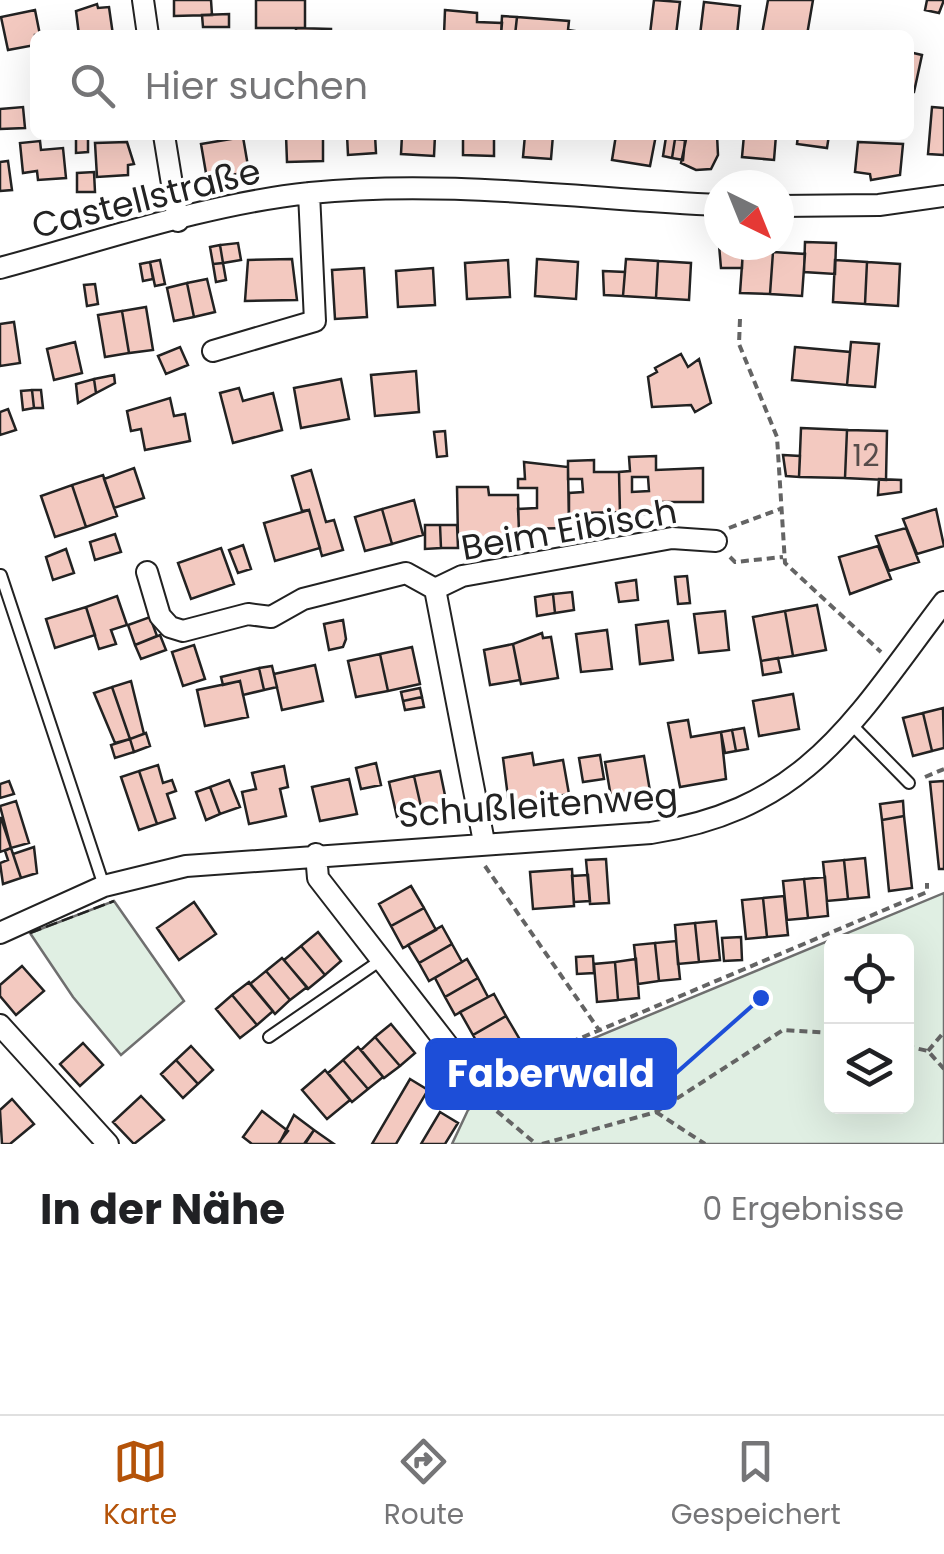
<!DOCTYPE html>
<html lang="de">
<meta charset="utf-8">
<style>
body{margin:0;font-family:Poppins,sans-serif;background:#f6f6f6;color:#202124}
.controls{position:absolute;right:30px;bottom:30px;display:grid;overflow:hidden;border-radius:15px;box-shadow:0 10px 40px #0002}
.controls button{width:90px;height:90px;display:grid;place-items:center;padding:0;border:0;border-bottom:2px solid #e0e0e0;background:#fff;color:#202124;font:50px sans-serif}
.compass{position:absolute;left:704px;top:170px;width:90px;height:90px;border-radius:50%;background:#fff;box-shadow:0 10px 40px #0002;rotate:137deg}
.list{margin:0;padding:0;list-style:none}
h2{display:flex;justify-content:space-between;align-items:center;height:130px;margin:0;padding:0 40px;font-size:42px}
h2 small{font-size:32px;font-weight:400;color:#757577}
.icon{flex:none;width:55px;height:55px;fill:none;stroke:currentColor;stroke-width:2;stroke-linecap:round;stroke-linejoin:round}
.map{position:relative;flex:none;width:944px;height:1144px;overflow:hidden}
.search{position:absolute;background:#fff;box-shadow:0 10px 40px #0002;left:30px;right:30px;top:30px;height:110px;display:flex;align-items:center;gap:25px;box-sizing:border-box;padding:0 35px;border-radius:15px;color:#757577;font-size:38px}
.sheet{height:270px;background:#fff}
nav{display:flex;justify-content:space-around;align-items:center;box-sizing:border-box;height:140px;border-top:2px solid #e0e0e0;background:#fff;font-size:28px;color:#757577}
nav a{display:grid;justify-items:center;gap:5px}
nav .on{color:#b45309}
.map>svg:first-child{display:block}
.green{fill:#e0efe3;stroke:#6f6f6f;stroke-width:2.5;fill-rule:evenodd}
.building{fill:#f3c9c0;stroke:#222;stroke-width:2.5;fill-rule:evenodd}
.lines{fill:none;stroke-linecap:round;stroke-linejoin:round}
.lane-casing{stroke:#222;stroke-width:14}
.street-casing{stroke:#222;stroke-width:24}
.path{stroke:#646464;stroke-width:4;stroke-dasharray:8 5;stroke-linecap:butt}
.lane{stroke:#fff;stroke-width:10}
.street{stroke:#fff;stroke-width:20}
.fence{stroke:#222;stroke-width:2.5;stroke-dasharray:12 5;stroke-linecap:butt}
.labels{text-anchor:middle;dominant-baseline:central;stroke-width:8;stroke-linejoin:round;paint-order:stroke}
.number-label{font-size:30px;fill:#564c4a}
.street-label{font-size:35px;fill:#222;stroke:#fff}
.leader{fill:none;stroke:#1d4ed8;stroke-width:4}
.callout-dot{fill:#1d4ed8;stroke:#fff;stroke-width:4}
.callout{fill:#1d4ed8;stroke:#1d4ed8;stroke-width:4}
.callout-label{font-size:38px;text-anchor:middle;font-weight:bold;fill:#fff}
</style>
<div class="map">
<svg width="944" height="1144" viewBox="0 0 944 1144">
<rect width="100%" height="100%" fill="#fff"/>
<!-- green -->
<path class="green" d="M 944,893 L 944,1144 L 452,1144 L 468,1110 L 553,1055 ZM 832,942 L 906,942 L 906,1106 L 832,1106 Z
M 114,901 L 184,1001 L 121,1055 L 73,997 L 30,933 Z"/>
<!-- building -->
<path class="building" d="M 174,0 L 211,0 L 212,15 L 174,16 Z
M 256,0 L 305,0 L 305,28 L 256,28 Z
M 654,0 L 680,2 L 676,35 L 650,34 Z
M 768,0 L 813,0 L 807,35 L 762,34 Z
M 927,0 L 944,0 L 939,13 L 925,10 Z
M 704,2 L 740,6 L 737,35 L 700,35 Z
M 97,4 L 98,8 L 109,7 L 113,35 L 120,35 L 79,35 L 76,11 Z
M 35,10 L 40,35 L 35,35 L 35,45 L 8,50 L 1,17 Z
M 445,10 L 477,13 L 477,22 L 502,23 L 501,35 L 444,35 Z
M 229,14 L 229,27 L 203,27 L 202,15 Z
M 502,16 L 517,17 L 515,35 L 501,35 Z
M 517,17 L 569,21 L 568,30 L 601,35 L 515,35 Z
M 296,28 L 331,29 L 331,35 L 296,35 Z
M 909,52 L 922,55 L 914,92 L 909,92 Z
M 23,107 L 25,128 L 0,129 L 0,109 Z
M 932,107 L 944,108 L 944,155 L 928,154 Z
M 76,135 L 88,135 L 88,152 L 76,153 Z
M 286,135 L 323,135 L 323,161 L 287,162 Z
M 347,135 L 375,135 L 376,153 L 348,155 Z
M 402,135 L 435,135 L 434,156 L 401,154 Z
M 463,135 L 494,135 L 494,156 L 463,155 Z
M 525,135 L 553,135 L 551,159 L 523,157 Z
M 616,135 L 656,135 L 650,166 L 612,160 Z
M 687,135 L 717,135 L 718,155 L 711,169 L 696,170 L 681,163 Z
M 744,135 L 776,135 L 774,160 L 742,157 Z
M 798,135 L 829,135 L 827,148 L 797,144 Z
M 243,137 L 249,172 L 207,179 L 201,144 Z
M 666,137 L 675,139 L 672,158 L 663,156 Z
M 675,139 L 685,140 L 683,160 L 672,158 Z
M 40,141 L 41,150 L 63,148 L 66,178 L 38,180 L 37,171 L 23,173 L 20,143 Z
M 127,142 L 134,164 L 128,165 L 128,175 L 97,177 L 95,143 Z
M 858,142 L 903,144 L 900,175 L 871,180 L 870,174 L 855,172 Z
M 8,161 L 12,190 L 0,191 L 0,162 Z
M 94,172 L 95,192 L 77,192 L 77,173 Z
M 805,242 L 836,243 L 835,274 L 804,272 Z
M 238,243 L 241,260 L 223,263 L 220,245 Z
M 220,245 L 223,263 L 213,264 L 210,247 Z
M 719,245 L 743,245 L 742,268 L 721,268 Z
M 743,251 L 773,252 L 770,294 L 740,293 Z
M 773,252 L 805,254 L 802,296 L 770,294 Z
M 292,259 L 297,300 L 245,301 L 248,260 Z
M 537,259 L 578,262 L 576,299 L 535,296 Z
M 626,259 L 658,261 L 656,298 L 623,296 Z
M 160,260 L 165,284 L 155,286 L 150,262 Z
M 508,260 L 510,297 L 467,299 L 465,263 Z
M 835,260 L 867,262 L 865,304 L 833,302 Z
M 658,261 L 691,263 L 689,300 L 656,298 Z
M 150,262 L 153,279 L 143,281 L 140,264 Z
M 867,262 L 900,264 L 898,306 L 865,304 Z
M 223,263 L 226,280 L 216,282 L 213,264 Z
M 364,268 L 367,317 L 335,319 L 332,270 Z
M 433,268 L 435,305 L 398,307 L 396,271 Z
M 603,271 L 625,272 L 623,296 L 604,295 Z
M 207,279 L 215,312 L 194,317 L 187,283 Z
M 187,283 L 194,317 L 174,321 L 167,288 Z
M 95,284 L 98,304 L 87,306 L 84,285 Z
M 146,307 L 153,350 L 129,353 L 122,311 Z
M 122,311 L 129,353 L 105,357 L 98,315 Z
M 14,322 L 20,363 L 0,366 L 0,324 Z
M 75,342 L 82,373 L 54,380 L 47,349 Z
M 851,342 L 879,344 L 875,387 L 847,385 Z
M 180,347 L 188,365 L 166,374 L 158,356 Z
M 795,347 L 850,352 L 847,385 L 792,380 Z
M 681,354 L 688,367 L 699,359 L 711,403 L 695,412 L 691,405 L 652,407 L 648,377 L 657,372 L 655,368 Z
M 416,371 L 419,412 L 375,416 L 371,375 Z
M 114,375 L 115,383 L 96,393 L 94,379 Z
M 94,379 L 96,393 L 78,403 L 76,384 Z
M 341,379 L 349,419 L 301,428 L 294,388 Z
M 239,388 L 243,401 L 273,393 L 282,430 L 233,443 L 220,393 Z
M 32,390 L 41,390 L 43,408 L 34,408 Z
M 32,390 L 34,408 L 23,410 L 21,391 Z
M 170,398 L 174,416 L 185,414 L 190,441 L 145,450 L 141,429 L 131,431 L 127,411 Z
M 8,409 L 16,430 L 0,435 L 0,412 Z
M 801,428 L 847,430 L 845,478 L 799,477 Z
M 847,430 L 887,431 L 886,480 L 845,478 Z
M 445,431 L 447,456 L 437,457 L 434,432 Z
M 783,455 L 800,456 L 799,477 L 786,476 Z
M 656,456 L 656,470 L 703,468 L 703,502 L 657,502 L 657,514 L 620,514 L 619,472 L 630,471 L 629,457 ZM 632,477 L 648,477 L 649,491 L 632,492 Z
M 594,460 L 594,472 L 619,472 L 620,512 L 583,513 L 584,526 L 569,526 L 569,493 L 583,492 L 582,479 L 568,479 L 568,461 Z
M 524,462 L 568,467 L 569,528 L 519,529 L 518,509 L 537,508 L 537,488 L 518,488 L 518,479 L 525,479 Z
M 134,468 L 144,498 L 114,508 L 104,479 Z
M 311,470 L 326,522 L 334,520 L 343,550 L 322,556 L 309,510 L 302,511 L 292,476 Z
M 103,475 L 117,516 L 86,527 L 72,485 Z
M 879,479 L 901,480 L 901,492 L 878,495 Z
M 72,485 L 86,527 L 55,537 L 41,496 Z
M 457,487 L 488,487 L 489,495 L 518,495 L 519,538 L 458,539 Z
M 414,500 L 423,535 L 392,544 L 382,509 Z
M 382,509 L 392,544 L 365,551 L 355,517 Z
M 936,509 L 944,546 L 917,554 L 903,519 Z
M 309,510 L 320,548 L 275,561 L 264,523 Z
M 425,525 L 440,525 L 441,548 L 425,549 Z
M 440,525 L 457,525 L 458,548 L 441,548 Z
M 906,528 L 919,562 L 889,571 L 876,536 Z
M 115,534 L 121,552 L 95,560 L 90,542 Z
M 243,545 L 251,569 L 238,573 L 229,550 Z
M 878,546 L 891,579 L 850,594 L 839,557 Z
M 221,548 L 234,584 L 191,599 L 178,563 Z
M 66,549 L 74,573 L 53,580 L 46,557 Z
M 687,576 L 690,603 L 678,604 L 675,577 Z
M 636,580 L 638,600 L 619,602 L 616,583 Z
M 572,592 L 574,610 L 555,613 L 553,594 Z
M 553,594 L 555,613 L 537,616 L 535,597 Z
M 117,596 L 127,625 L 111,630 L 116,644 L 99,649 L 86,607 Z
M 817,605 L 826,650 L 793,656 L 785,611 Z
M 86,607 L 95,635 L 55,648 L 46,619 Z
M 725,611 L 729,650 L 699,653 L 694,614 Z
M 785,611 L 793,656 L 761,661 L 753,617 Z
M 150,617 L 157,636 L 135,645 L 128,625 Z
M 343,620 L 346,639 L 343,647 L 329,650 L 324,624 Z
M 668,621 L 673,660 L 640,664 L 636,625 Z
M 607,630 L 612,669 L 581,672 L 576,634 Z
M 542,633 L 543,638 L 551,637 L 558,678 L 521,684 L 513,644 Z
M 160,635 L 166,650 L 141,659 L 135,645 Z
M 513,644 L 520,680 L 490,685 L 484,650 Z
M 194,645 L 205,679 L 183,686 L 172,652 Z
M 412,647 L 420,684 L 388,691 L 380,654 Z
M 380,654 L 388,691 L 356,697 L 348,661 Z
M 778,658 L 781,672 L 763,675 L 761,661 Z
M 315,665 L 323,701 L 282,710 L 274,674 Z
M 272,666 L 277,687 L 264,690 L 259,668 Z
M 259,668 L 264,690 L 243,695 L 240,681 L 223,685 L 221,677 Z
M 131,681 L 144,734 L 130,739 L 112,687 Z
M 240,681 L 248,717 L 205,726 L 197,690 Z
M 112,687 L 130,739 L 115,743 L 94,693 Z
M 420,688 L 422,697 L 403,701 L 401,692 Z
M 793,694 L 799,729 L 759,736 L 753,701 Z
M 422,697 L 424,707 L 405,710 L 403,701 Z
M 943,708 L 944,748 L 932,751 L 923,713 Z
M 923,713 L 932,751 L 913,756 L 903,718 Z
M 688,720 L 691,737 L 721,732 L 726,779 L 680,787 L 668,723 Z
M 744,728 L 748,749 L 736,751 L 732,730 Z
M 732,730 L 736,751 L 725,753 L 721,732 Z
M 146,733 L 150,746 L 134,752 L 130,739 Z
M 130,739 L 134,752 L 115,758 L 111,745 Z
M 532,753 L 534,765 L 563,760 L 569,794 L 509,805 L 503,758 Z
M 600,755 L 604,779 L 583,782 L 579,758 Z
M 644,756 L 650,791 L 611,797 L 605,762 Z
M 376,763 L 381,785 L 361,789 L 356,768 Z
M 158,765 L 163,783 L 172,780 L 176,791 L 167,794 L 175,818 L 157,824 L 139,771 Z
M 284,766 L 288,787 L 280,789 L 286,816 L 249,824 L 242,792 L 256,789 L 252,773 Z
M 139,771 L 157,824 L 139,830 L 121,777 Z
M 440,771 L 447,805 L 422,811 L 414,776 Z
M 414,776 L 422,811 L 397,817 L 389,782 Z
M 349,779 L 357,814 L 320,821 L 312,787 Z
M 229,780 L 240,807 L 220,814 L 210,787 Z
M 9,781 L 14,794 L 0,798 L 0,784 Z
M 944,781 L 944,869 L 939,869 L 930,782 Z
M 210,787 L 220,814 L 206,820 L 196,792 Z
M 16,801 L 29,843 L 11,848 L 0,806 Z
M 903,801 L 904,816 L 882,820 L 880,804 Z
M 904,816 L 912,888 L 889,891 L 882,820 Z
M 1,818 L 11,848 L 0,852 L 0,818 Z
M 34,847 L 37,873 L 21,878 L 13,854 Z
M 11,848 L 21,878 L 3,884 L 0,863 L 8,860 L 5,851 Z
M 865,858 L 869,897 L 848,899 L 844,860 Z
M 606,859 L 609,903 L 590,904 L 586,860 Z
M 844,860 L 848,899 L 827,901 L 823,862 Z
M 572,869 L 574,906 L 533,909 L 530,872 Z
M 588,875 L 590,901 L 574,902 L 572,876 Z
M 825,877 L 828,916 L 808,918 L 804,879 Z
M 804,879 L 808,918 L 787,920 L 783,881 Z
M 411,886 L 424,908 L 391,926 L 379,904 Z
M 784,896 L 788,935 L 767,937 L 763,898 Z
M 763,898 L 767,937 L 746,939 L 742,900 Z
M 194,902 L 216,934 L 179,960 L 157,928 Z
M 424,908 L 436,930 L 403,948 L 391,926 Z
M 716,921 L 720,960 L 699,962 L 695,923 Z
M 695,923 L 699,962 L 678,964 L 675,925 Z
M 442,926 L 452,944 L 419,963 L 408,945 Z
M 318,932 L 341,961 L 325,975 L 301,946 Z
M 741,937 L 742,960 L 724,961 L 722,938 Z
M 676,941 L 680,979 L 659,981 L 655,943 Z
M 655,943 L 659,981 L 638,984 L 634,945 Z
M 452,944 L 462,962 L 429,981 L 419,963 Z
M 301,946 L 325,975 L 308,989 L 284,960 Z
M 593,956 L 594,973 L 577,974 L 576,957 Z
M 282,958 L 307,987 L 290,1000 L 266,971 Z
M 467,959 L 478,978 L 445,997 L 435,978 Z
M 636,959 L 639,998 L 618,1000 L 615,962 Z
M 615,962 L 618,1000 L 597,1002 L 594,964 Z
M 22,966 L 44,991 L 16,1015 L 0,996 L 0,985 Z
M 266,971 L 290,1000 L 275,1014 L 250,984 Z
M 478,978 L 488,997 L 455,1015 L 445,997 Z
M 249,982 L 273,1011 L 257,1025 L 232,995 Z
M 494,994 L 506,1016 L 473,1035 L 460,1012 Z
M 232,995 L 257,1025 L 240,1038 L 216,1009 Z
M 506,1016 L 519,1038 L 485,1057 L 473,1035 Z
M 391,1024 L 415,1053 L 400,1066 L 375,1037 Z
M 375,1037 L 400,1066 L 384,1078 L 361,1050 Z
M 83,1043 L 103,1065 L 80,1086 L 60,1064 Z
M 191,1046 L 213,1070 L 198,1084 L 176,1060 Z
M 358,1047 L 383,1077 L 368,1089 L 343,1060 Z
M 176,1060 L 198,1084 L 183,1098 L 161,1074 Z
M 343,1060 L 368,1089 L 352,1102 L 328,1073 Z
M 325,1070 L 350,1100 L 327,1119 L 302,1090 Z
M 410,1079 L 428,1090 L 396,1144 L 372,1144 Z
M 141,1096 L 164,1120 L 134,1144 L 113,1122 Z
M 12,1099 L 34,1124 L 10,1144 L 2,1144 L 0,1110 Z
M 262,1111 L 288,1131 L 278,1144 L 252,1144 L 243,1137 Z
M 440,1112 L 458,1123 L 445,1144 L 421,1144 Z
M 294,1115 L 314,1130 L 304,1144 L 279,1144 Z
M 314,1130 L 334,1144 L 305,1144 Z"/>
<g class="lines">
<!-- lane casing -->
<g class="lane-casing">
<path id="lane" d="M 1,575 L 104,886
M 851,724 L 909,783
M 269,1037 L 381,960"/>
</g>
<!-- street casing -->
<g class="street-casing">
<path id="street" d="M 143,0 L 148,35
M 164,135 L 178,221
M 779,206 L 879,205 L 944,196
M 0,268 C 101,241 205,204 310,193 C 445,179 584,199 719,205
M 213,351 L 315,321 L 309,193
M 147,572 L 160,616 L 170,627 L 183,631 L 248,614 L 271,617 L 303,599 L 406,573 L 435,589 L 462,576 L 672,538 L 716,541
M 435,589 L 484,842
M 316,854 L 318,878 L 453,1052 L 451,1073
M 0,933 L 104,886 L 186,866 L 651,833 C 808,809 855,719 944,602
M 0,1025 L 108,1144"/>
</g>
<!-- path -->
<path class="path" d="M 740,319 L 739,344 L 777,437 L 785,563 L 881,652
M 729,528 L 780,509
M 730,557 L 735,562 L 783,557
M 925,777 L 944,769
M 485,866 L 599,1030
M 906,1046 L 928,1051 L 944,1069
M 928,1051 L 944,1032
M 467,1086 L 536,1144
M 478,1095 L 545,1039 L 557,1048 L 927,892 L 927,883
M 656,1112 L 705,1144
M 542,1144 L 656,1112 L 783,1030 L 832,1033"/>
<!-- lane -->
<use href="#lane" class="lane"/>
<!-- street -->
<use href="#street" class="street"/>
<!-- fence -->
<path class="fence" d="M 30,933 L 114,901"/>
</g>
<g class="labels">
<!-- number labels -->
<g class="number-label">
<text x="866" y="455">12</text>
</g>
<!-- street labels -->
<g class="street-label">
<text transform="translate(146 198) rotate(-14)">Castellstraße</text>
<text transform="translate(569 529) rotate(-10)">Beim Eibisch</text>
<text transform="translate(538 805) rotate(-4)">Schußleitenweg</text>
</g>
</g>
<!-- callouts -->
<path class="leader" d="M761 998L675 1074"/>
<circle class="callout-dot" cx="761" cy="998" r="10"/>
<rect class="callout" x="427" y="1040" width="248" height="68" rx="10"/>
<g class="callout-label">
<text x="551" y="1087">Faberwald</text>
</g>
</svg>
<div class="controls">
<button><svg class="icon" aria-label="locate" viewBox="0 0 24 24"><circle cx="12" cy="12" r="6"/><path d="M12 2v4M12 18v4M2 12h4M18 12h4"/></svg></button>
<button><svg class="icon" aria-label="layers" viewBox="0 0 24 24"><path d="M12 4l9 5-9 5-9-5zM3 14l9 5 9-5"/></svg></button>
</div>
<svg class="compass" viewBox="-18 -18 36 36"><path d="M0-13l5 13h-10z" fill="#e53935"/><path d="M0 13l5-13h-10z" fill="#757577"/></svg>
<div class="search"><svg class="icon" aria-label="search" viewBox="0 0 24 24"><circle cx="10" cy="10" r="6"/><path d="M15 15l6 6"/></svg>Hier suchen</div>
</div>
<section class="sheet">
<h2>In der Nähe<small>0 Ergebnisse</small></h2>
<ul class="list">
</ul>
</section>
<nav>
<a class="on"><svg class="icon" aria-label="map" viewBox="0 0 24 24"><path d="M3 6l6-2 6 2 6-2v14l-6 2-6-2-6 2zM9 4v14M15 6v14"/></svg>Karte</a>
<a><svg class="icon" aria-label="directions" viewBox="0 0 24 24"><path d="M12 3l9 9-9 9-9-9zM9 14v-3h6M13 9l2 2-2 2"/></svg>Route</a>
<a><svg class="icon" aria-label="saved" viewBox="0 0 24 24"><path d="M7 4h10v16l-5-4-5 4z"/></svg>Gespeichert</a>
</nav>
